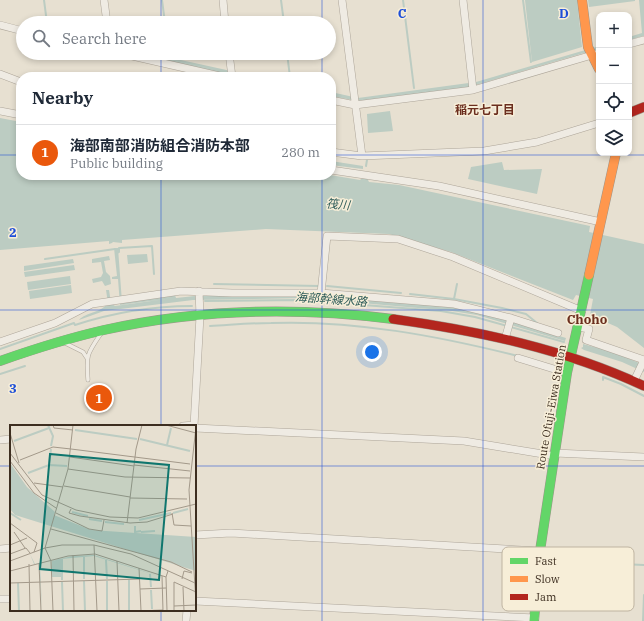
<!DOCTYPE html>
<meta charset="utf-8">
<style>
body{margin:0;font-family:"IBM Plex Serif","Noto Sans JP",serif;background:#f2f2f3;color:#1f2937}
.controls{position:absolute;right:12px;top:12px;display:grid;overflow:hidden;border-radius:8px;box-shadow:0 2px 6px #0003}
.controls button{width:36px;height:36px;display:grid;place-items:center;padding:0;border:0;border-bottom:1px solid #e0e1e3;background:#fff;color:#1f2937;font:20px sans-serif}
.you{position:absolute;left:372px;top:352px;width:14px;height:14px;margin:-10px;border:3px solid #fff;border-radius:50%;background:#1a73e8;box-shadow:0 0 0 6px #1a73e833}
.badge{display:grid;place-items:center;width:26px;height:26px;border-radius:50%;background:#ea580c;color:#fff;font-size:13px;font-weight:700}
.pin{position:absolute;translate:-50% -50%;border:2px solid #fff;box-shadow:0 1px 4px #0006}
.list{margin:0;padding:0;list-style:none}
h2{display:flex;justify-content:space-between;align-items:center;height:52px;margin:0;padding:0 16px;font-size:17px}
h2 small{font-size:13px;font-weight:400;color:#747a83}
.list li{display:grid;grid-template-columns:26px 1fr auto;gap:12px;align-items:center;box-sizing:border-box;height:56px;padding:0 16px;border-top:1px solid #e0e1e3}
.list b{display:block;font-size:15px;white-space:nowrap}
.list p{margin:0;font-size:13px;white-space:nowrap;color:#747a83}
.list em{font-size:13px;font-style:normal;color:#747a83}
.icon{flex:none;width:22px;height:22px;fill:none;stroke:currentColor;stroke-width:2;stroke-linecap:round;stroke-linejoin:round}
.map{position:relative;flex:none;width:644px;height:621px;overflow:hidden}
.search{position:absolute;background:#fff;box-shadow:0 2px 6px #0003;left:16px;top:16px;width:320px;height:44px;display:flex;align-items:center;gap:10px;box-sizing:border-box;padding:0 14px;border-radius:22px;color:#747a83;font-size:15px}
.panel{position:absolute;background:#fff;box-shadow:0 2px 6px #0003;left:16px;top:72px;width:320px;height:108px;border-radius:16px}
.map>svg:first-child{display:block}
.water{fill:#bcccc2}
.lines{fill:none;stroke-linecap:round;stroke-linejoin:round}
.stream{stroke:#bcccc2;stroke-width:2}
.lane-casing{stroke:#ada599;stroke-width:4.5}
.street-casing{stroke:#ada599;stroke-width:8}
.fast-casing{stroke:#9c958a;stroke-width:10}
.slow-casing{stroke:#9c958a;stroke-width:10}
.jam-casing{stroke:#9c958a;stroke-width:10}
.lane{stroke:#efebe3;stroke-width:3.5}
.street{stroke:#efebe3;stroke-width:7}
.fast{stroke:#63d668;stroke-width:9}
.slow{stroke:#ff974d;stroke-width:9}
.jam{stroke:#b3261e;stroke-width:9}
.grid{fill:none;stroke:#1d4ed8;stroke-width:1;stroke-opacity:0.55}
.labels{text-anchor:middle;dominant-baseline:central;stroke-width:3;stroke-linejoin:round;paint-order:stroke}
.street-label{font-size:11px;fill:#3d2e20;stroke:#f7eed8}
.neighbourhood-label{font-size:12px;font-weight:bold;fill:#6b2e1e;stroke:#f7eed8}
.water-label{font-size:12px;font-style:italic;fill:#2f5d5a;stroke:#f7eed8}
.quarter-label{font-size:13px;font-weight:bold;fill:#6b2e1e;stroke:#f7eed8}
.inset-river{fill:none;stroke:#bcccc2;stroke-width:2}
.inset-road{fill:none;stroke:#a3998a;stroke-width:1}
.view{fill:#0f766e;fill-opacity:0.15;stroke:#0f766e;stroke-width:2}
.inset-edge{fill:none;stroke:#3d2e20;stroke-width:2}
.key{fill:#f7eed8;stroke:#bfb4a1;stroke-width:1}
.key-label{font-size:11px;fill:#3d2e20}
.grid-label{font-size:13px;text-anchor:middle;font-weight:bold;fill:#1d4ed8;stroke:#f7eed8;stroke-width:3;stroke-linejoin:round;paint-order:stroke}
</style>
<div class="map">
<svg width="644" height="621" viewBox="0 0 644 621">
<rect width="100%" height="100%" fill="#e7e0d1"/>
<!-- water -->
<path class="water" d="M 525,0 L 577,0 L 582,47 L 532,62 Z
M 588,0 L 635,0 L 635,1 L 589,7 Z
M 639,0 L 644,0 L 644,36 L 629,40 L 629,37 L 642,33 Z
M 599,46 L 599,49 L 594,52 L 584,53 L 469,87 L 358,101 L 331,96 L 331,92 L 358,98 L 476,82 Z
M 131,53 L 149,53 L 258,77 L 237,77 Z
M 390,111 L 393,131 L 368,133 L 367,114 Z
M 0,118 L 21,122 L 21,175 L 330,175 L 360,180 L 363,177 L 367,178 L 369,182 L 399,185 L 590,226 L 589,232 L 644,244 L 644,348 L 617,327 L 590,315 L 593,299 L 576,295 L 573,300 L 451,252 L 389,234 L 266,229 L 122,240 L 122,243 L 113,242 L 112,243 L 109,244 L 109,241 L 0,250 Z
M 331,161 L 363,166 L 363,169 L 331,165 Z
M 502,162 L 504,170 L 542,169 L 537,194 L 468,179 L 471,167 Z
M 114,248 L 118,248 L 122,302 L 175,295 L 176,298 L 195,296 L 296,294 L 453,307 L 507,320 L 566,338 L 565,341 L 477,315 L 452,311 L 305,298 L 193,300 L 104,311 L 79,320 C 86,312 101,313 108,303 L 106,290 L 109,290 L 111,303 L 115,306 L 173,298 L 120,305 L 118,279 L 112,279 L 112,277 L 117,276 Z
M 147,254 L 148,262 L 128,264 L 127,255 Z
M 109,256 L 110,260 L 104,261 L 106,272 L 110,276 L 111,284 L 105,286 L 102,281 L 93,283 L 92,279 L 101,277 L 103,273 L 101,262 L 92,263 L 92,259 Z
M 73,259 L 74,263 L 24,271 L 24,266 Z
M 74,265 L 75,270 L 25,277 L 24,272 Z
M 70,276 L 71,284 L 28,290 L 27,282 Z
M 71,285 L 72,293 L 30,299 L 29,291 Z
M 583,344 L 613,352 L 644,365 L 644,369 L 633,364 L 644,369 L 644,372 L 622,362 L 584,350 L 581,348 L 583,347 Z"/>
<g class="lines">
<!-- stream -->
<path class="stream" d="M 44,0 L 47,23
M 162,0 L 165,23
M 281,0 L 284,23
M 403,0 L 414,88
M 523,0 L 531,62
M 168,53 L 168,54
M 287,53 L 290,77
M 366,166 L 367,160
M 116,253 L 119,252 L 119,248 L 152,246 L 154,274
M 45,259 L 115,249
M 214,284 L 319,286
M 327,286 L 401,293
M 410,294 L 454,299 L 502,308 L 526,314 L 537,323
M 454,299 L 457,284
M 205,301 L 299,300 L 441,311 L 475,317 L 564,342
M 210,326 C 230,325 250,323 271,323 C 354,320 438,336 518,356
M 0,349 L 74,323 L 75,325 C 112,313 153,306 192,306
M 0,374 L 25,366
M 603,380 L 603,377 L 621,384 L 644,396
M 533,553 L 532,564 L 533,565
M 544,568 L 575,572 L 576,562 L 644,565
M 643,621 L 644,595"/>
<!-- lane casing -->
<g class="lane-casing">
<path id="lane" d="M 65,343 L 83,352 L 87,358
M 88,380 C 86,354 87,354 102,332"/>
</g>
<!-- street casing -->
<g class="street-casing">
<path id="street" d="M 104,0 L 107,23
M 223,0 L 225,23
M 342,0 L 362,156
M 463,0 L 473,90
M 0,25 L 23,31
M 629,44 L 644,40
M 119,53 L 224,77
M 229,53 L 232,77
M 0,74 L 21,82
M 331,100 L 355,105 L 473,90 L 599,53
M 0,111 L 21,115
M 331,152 L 362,156 L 484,151 L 537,142 L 599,123
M 331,170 L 439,186 L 601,222
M 321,293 L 327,236 L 398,239 L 453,257 L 582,311
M 511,318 L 558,333
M 578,327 L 589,329 L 586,340 L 644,360
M 0,342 L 55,323 L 92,304 L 181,291 L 232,293 L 321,293 L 454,304 L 511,318 L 505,339
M 518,358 L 567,373
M 634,381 L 644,360
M 183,426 L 194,425
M 194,426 L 200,316 L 199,291
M 195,428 L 464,441 L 555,456
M 0,440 L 11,439
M 555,453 L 644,457
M 195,535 L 231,533 L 540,551
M 0,549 L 11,548
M 0,599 L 11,599
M 195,601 L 535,618
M 186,621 L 187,610"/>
</g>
<!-- fast casing -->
<g class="fast-casing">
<path id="fast" d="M 0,361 C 34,349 69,338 104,330 C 198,309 298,307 393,319
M 534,621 L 540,551 L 567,373 L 589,275"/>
</g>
<!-- slow casing -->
<g class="slow-casing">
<path id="slow" d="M 582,0 L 588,47 L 599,69
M 589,275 L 616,153"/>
</g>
<!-- jam casing -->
<g class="jam-casing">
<path id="jam" d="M 629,113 L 644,107
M 393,319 C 479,331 565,349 644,386"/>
</g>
<!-- lane -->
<use href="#lane" class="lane"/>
<!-- street -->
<use href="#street" class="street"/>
<!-- fast -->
<use href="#fast" class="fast"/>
<!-- slow -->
<use href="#slow" class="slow"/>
<!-- jam -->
<use href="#jam" class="jam"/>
</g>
<!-- grid -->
<path class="grid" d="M 161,0 L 161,23M 322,0 L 322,23M 483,0 L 483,621M 161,53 L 161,77M 322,53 L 322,77M 0,155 L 21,155M 331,155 L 644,155M 161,175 L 161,426M 322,175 L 322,621M 0,310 L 644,310M 0,466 L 11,466M 195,466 L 644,466M 161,610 L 161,621"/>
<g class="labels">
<!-- street labels -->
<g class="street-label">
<text transform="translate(551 407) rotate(-80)">Route Ofuji-Eiwa Station</text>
</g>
<!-- neighbourhood labels -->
<g class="neighbourhood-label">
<text x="485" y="109">稲元七丁目</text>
</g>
<!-- water labels -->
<g class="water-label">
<text transform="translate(338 204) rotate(5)">筏川</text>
<text transform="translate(331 299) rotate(4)">海部幹線水路</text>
</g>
<!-- quarter labels -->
<g class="quarter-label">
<text x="587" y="319">Choho</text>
</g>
</g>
<!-- overview -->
<g transform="translate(10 425)">
<rect width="186" height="186" fill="#e7e0d1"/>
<path d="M 0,38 L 17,62 L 45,87 L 44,90 L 81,105 L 186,112 L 186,146 L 5,90 L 0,84 ZM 20,129 L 25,139 L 63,131 L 84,130 L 155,153 L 84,131 L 51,134 L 52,152 L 42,152 L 42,136 L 46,135 L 30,138 L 32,186 L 29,139 L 24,139 Z" fill="#bcccc2"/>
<path class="inset-river" d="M 38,0 L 43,11 L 41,21M 65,5 L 127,14M 130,14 L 180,26M 4,16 L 39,3M 157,20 L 161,3M 39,39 L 41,24M 18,48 L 39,40 L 57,41M 62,87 L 78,91M 0,88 L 11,95M 163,88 L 178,84M 79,94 L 92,96M 129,95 L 161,88M 95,97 L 114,99M 125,101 L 125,107 L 131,106M 131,107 L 145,106M 74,132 L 74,154M 52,134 L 52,155M 96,135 L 97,154M 140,149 L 141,162M 119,155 L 119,185M 74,156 L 75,186M 97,156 L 97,186M 52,157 L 53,186M 8,158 L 9,186M 141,165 L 142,184"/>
<path class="inset-road" d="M 43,0 L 44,3 L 63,5M 156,0 L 186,8M 186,2 L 179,65 L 186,178M 0,8 L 9,38M 61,24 L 180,39M 0,28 L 32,70 L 66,85 L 100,92 L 128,93 L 186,79M 60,32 L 124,41M 10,35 L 43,22 L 61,24M 0,36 L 24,68 L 46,83M 124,40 L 180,46M 186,40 L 186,68M 58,44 L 115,52 L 180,53M 24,58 L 53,62M 54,61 L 120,72M 120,73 L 177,74M 61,84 L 59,88 L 70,91 L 120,98 L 137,97 L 163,89M 46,88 L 79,104 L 92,106 L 94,95M 162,88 L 164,100 L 181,101M 0,98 L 27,118 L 24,127M 117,98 L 126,24 L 132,0M 41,104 L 161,137 L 182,147M 4,107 L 15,123M 0,120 L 17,113M 84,120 L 87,186M 0,129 L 16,123 L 20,128M 63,130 L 64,186M 0,136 L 35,123 L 58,44 L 63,0M 107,136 L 109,186M 19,139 L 20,186M 29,139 L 31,186M 129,143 L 131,186M 0,146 L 58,131 L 85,129 L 156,152M 152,151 L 153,186M 172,154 L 174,146 L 182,148M 0,158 L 130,154M 173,162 L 174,186M 130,164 L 156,163M 164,181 L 186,180M 43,186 L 41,136 L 35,123 L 52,120 L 84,120 L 121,129 L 185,158M 126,186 L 153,185M 157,186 L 156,152 L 158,146M 164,186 L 164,157 L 186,167"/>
<path class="view" d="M 40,29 L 159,40 L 149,155 L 30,144 Z"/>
<rect width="186" height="186" class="inset-edge"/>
</g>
<!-- legend -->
<rect x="502" y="547" width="132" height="64" rx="6" class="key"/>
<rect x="510" y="558" width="18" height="6" fill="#63d668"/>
<rect x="510" y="576" width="18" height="6" fill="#ff974d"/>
<rect x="510" y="594" width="18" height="6" fill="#b3261e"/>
<g class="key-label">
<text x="535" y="565">Fast</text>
<text x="535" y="583">Slow</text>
<text x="535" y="601">Jam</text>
</g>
<g class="grid-label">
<text x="402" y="18">C</text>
<text x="564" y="18">D</text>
<text x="13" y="237">2</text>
<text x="13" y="393">3</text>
</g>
</svg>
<div class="controls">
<button>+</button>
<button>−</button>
<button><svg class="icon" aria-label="locate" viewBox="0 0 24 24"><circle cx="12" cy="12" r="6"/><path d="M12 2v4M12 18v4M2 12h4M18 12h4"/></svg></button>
<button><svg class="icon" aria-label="layers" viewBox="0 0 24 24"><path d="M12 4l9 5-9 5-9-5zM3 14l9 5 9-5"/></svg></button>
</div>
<div class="you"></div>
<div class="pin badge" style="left:99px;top:398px">1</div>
<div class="search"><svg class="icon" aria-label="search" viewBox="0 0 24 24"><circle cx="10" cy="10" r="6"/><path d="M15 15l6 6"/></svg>Search here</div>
<section class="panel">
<h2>Nearby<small></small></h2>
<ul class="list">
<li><span class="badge">1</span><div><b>海部南部消防組合消防本部</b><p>Public building</p></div><em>280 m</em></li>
</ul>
</section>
</div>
